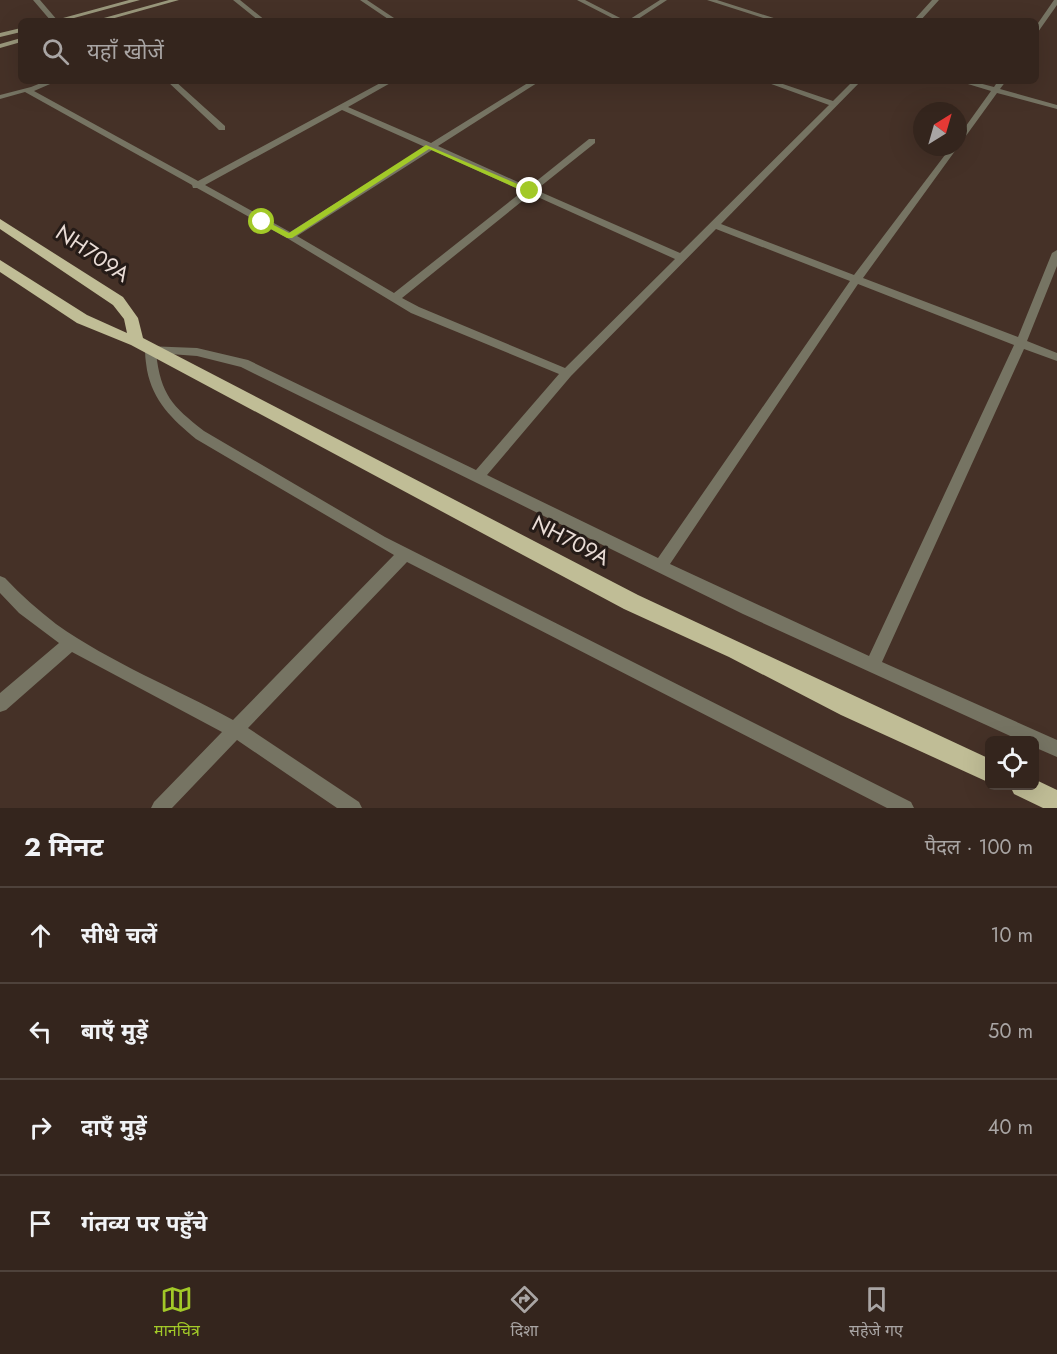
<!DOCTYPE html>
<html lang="hi">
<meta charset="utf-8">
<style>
body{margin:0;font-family:Jost,"Noto Sans Devanagari",sans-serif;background:#3f312a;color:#f1f3f6}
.controls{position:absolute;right:18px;bottom:18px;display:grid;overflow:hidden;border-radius:9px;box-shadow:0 6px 24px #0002}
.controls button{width:54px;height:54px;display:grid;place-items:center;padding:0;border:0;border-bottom:2px solid #4e423b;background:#34251d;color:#f1f3f6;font:30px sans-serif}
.compass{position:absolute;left:913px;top:102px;width:54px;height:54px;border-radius:50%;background:#34251d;box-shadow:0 6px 24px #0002;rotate:37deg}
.stop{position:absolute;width:18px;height:18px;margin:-14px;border:4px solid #a2c928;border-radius:50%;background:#fff}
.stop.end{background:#a2c928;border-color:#fff;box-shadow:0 2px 6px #0008}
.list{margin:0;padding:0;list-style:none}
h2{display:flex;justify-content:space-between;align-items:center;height:78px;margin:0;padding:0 24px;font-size:26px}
h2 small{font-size:20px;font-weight:400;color:#a9a5a4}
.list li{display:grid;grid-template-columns:39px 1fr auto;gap:18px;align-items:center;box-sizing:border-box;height:96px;padding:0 24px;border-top:2px solid #4e423b}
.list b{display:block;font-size:22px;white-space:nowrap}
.list em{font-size:20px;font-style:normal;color:#a9a5a4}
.icon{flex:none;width:33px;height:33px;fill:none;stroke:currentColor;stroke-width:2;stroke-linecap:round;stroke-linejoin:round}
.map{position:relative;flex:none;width:1057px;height:808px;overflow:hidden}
.search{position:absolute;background:#34251d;box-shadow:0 6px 24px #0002;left:18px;right:18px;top:18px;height:66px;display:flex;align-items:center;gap:15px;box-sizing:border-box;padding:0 21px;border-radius:9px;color:#a9a5a4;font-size:22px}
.sheet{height:462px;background:#34251d}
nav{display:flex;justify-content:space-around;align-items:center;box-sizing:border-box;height:84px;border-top:2px solid #4e423b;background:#34251d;font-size:16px;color:#a9a5a4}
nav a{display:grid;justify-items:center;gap:3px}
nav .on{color:#a2c928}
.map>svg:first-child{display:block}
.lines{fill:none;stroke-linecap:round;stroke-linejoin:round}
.service{fill:#767463;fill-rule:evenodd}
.minor{fill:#767463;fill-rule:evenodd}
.secondary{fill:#99977b;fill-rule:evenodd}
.trunk{fill:#c0bd96;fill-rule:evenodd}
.route{fill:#a2c928}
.labels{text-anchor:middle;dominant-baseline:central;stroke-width:6;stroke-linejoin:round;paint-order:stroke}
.street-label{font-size:22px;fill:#e9dcd6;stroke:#251b17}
</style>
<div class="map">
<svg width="1057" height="808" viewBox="0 0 1057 808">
<rect width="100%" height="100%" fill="#453127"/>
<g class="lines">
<!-- service -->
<path class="service" d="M 233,0 L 240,0 L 266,21 L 259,21 Z
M 360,0 L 367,0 L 397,20 L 391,21 Z"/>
<!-- minor -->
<path class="minor" d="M 33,0 L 40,0 L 58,21 L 51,21 Z
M 577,0 L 585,0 L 626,21 L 618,21 Z
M 660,0 L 667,0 L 635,21 L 627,21 Z
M 707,0 L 717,0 L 783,21 L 773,21 Z
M 932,0 L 939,0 L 920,21 L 913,21 Z
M 1054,0 L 1057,0 L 1057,5 L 1038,32 L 1036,33 L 1036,26 Z
M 46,81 L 57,81 L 34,91 L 198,181 L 384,81 L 394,81 L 348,107 L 431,143 L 531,81 L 540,81 L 438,146 L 529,187 L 589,139 L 595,139 L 595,143 L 536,190 L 680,253 L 829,105 L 763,81 L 774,81 L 833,101 L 853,81 L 861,81 L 721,224 L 854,275 L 951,147 L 958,147 L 958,137 L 991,91 L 958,81 L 971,81 L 994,87 L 998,81 L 1006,81 L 1000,89 L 1057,105 L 1057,109 L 997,93 L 863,278 L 1018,337 L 1052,253 L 1057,250 L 1057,266 L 1027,341 L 1057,353 L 1057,361 L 1024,349 L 882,662 L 1057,740 L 1057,757 L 1034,747 L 1034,740 L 1019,740 L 743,614 L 241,367 L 197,356 L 156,353 C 161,395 172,406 204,431 L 385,537 L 911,802 L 914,808 L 887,808 L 407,562 L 248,728 L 359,802 L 362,808 L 337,808 L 237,740 L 172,808 L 151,808 L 154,802 L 222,732 L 72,652 L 6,710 L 0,712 L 0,693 L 59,643 L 19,613 L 0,593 L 0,576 L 5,578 C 21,595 38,610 56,624 C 111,663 175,688 233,720 L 394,555 L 196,439 C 172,419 153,401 147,370 C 146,362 144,353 146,346 L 197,348 L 248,360 L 476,470 L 559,374 L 411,313 L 287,238 L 197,188 L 193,188 L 192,185 L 25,92 L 0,99 L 0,95 L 31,87 ZM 342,110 L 425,147 L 290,232 L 205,185 ZM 432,150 L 523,191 L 394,293 L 297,236 ZM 531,194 L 675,259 L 565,368 L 419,307 L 402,298 ZM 716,229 L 850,281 L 658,558 L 487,475 L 571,376 ZM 858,284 L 1014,345 L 869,656 L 670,564 Z
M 167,81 L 175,81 L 225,126 L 225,130 L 219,130 Z"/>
<!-- secondary -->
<path class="secondary" d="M 129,0 L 140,0 L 63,21 L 52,21 Z
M 169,0 L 179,0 L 104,21 L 93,21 Z
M 21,28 L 21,32 L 0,37 L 0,33 Z
M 21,38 L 21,42 L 0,48 L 0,44 Z"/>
<!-- trunk -->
<path class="trunk" d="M 0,219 L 123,297 L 138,318 L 143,338 L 638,595 L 990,759 L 990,783 L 841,715 L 729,657 L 624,609 L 131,345 L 77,323 L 0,272 L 0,260 L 87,315 L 127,333 L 124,319 L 113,305 L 0,229 Z
M 1034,779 L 1057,790 L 1057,808 L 1043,808 L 1014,794 L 1010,786 L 1034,786 Z"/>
</g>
<!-- route -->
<path class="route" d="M 426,145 L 534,191 L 527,193 L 429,149 L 292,238 L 287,238 L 258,222 L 264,220 L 289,233 Z"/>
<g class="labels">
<!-- street labels -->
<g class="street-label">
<text transform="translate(93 253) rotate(34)">NH709A</text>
<text transform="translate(571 540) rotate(27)">NH709A</text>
</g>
</g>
</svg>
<div class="controls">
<button><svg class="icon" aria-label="locate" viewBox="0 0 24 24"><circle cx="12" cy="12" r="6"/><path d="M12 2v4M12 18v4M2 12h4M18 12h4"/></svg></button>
</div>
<svg class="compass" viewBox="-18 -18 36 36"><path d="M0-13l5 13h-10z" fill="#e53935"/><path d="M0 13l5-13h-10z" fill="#a9a5a4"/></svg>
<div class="stop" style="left:262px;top:222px"></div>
<div class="stop end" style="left:530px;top:191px"></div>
<div class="search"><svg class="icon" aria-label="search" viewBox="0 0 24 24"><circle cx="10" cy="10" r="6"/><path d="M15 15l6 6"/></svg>यहाँ खोजें</div>
</div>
<section class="sheet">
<h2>2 मिनट<small>पैदल · 100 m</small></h2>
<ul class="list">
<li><svg class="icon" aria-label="ahead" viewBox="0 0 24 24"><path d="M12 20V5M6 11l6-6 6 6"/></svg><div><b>सीधे चलें</b></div><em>10 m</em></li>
<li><svg class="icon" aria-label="left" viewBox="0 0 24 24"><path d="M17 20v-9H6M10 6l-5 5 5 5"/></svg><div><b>बाएँ मुड़ें</b></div><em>50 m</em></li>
<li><svg class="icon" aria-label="right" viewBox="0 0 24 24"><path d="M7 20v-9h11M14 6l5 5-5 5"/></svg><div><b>दाएँ मुड़ें</b></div><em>40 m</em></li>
<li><svg class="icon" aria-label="arrive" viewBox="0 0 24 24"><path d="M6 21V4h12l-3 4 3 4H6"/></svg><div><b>गंतव्य पर पहुँचे</b></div></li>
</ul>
</section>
<nav>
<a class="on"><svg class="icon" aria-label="map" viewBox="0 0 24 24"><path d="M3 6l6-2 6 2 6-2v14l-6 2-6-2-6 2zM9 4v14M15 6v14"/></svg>मानचित्र</a>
<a><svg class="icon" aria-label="directions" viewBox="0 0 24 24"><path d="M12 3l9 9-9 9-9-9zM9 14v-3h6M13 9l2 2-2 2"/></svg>दिशा</a>
<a><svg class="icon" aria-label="saved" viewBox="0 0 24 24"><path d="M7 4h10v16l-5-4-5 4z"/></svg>सहेजे गए</a>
</nav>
